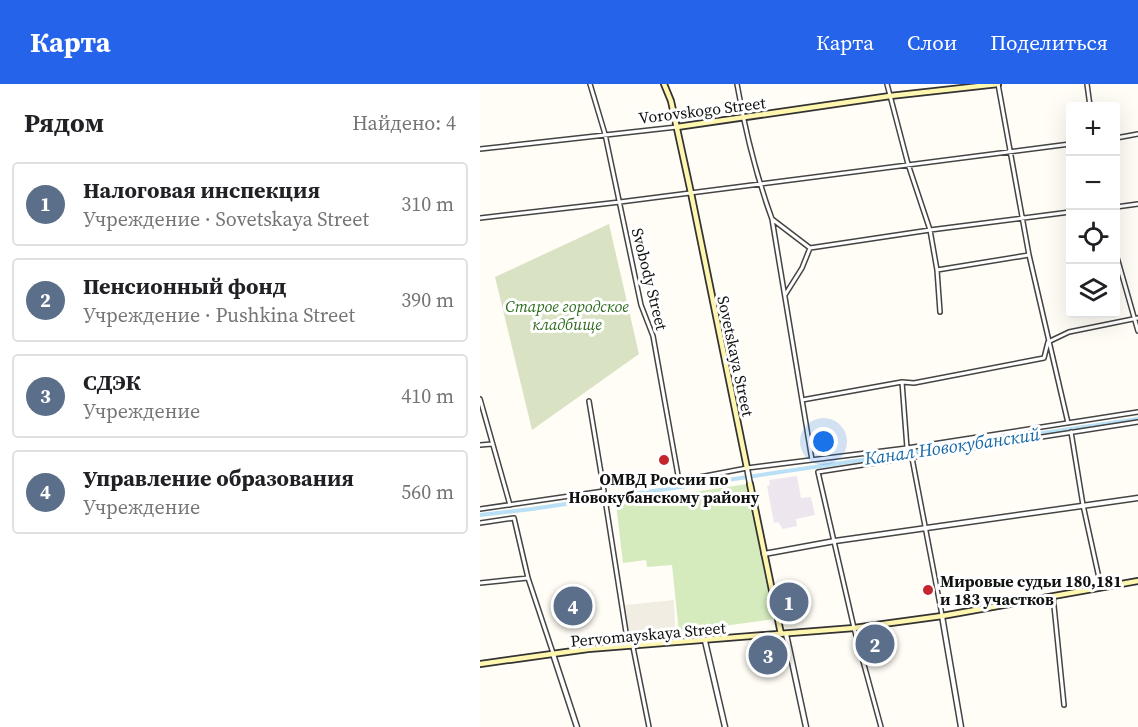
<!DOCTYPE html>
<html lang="ru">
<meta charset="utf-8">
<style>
body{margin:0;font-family:"Source Serif 4",serif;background:#f6f6f6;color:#202124}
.controls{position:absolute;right:18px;top:18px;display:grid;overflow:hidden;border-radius:6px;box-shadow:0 6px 24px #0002}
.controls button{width:54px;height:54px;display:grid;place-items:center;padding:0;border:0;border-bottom:2px solid #e0e0e0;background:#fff;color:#202124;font:30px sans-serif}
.you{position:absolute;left:344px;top:358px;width:21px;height:21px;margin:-15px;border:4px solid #fff;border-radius:50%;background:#1a73e8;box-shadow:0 0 0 9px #1a73e833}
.badge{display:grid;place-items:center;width:39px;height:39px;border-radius:50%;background:#2563eb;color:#fff;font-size:20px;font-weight:700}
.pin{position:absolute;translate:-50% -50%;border:3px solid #fff;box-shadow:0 2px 6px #0006}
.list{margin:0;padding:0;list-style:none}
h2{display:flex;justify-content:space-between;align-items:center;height:78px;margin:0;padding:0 24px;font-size:26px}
h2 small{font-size:20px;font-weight:400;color:#757577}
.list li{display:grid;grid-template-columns:39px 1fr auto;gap:18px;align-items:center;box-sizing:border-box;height:84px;margin:0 12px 12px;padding:0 12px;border:2px solid #e0e0e0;border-radius:6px}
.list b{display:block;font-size:22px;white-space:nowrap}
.list p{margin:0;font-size:20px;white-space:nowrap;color:#757577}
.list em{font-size:20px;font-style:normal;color:#757577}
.icon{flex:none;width:33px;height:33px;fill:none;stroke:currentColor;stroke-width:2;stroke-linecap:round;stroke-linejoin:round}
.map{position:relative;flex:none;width:658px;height:643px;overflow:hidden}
header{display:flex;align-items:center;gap:36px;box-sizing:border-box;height:84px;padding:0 30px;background:#2563eb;color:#fff}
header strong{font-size:28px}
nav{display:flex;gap:33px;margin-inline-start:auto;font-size:21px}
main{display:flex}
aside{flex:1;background:#fff}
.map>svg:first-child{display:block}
.industrial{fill:#eee6ef}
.green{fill:#d5ebbd}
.cemetery{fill:#d9e3c4}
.plaza{fill:#f1ede2}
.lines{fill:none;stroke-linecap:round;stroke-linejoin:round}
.canal{stroke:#b9e0f7;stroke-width:4}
.minor-casing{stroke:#444;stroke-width:6}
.tertiary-casing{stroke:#444;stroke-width:7}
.secondary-casing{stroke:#333;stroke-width:8}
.minor{stroke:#fff;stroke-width:3}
.tertiary{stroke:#fff;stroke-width:4}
.secondary{stroke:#fff6b0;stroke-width:4.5}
.poi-dot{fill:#c4262e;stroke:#fff;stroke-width:2}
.labels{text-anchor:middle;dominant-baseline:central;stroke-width:6;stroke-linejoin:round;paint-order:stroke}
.street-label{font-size:16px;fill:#111;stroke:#fff}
.park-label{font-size:16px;font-style:italic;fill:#2f6b1f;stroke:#fff}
.poi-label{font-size:16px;font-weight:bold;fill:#111;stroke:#fff}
.water-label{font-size:18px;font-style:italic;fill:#1768a6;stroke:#fff}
</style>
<header>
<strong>Карта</strong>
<nav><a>Карта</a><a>Слои</a><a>Поделиться</a></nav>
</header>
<main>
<aside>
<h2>Рядом<small>Найдено: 4</small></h2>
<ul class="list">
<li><span class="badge" style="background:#5c6f8a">1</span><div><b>Налоговая инспекция</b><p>Учреждение · Sovetskaya Street</p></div><em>310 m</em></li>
<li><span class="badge" style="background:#5c6f8a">2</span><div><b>Пенсионный фонд</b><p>Учреждение · Pushkina Street</p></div><em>390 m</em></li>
<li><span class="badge" style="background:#5c6f8a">3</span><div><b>СДЭК</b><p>Учреждение</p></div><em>410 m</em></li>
<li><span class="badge" style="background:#5c6f8a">4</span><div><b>Управление образования</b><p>Учреждение</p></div><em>560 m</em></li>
</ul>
</aside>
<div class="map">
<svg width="658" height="643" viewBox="0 0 658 643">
<rect width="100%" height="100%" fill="#fffdf5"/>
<!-- industrial -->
<path class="industrial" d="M 317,392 L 321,414 L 331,413 L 335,431 L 316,435 L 317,442 L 303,445 L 298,438 L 294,439 L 287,402 L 290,401 L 289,396 Z"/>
<!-- green -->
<path class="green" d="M 267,400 L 295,535 L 199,548 L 192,481 L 167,483 L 166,476 L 143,479 L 136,420 Z"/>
<!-- cemetery -->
<path class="cemetery" d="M 129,140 L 159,270 L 52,346 L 15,193 Z"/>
<!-- plaza -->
<path class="plaza" d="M 194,516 L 195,544 L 149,549 L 145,521 Z"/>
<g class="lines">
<!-- canal -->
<path class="canal" d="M 0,431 L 52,425 L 658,335"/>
<!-- minor casing -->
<g class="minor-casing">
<path id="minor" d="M 110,0 L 125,50 L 161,221 L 173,252 L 199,397 L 267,384 L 427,364 L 658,328
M 257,0 C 265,46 276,91 292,135 L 332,376
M 407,0 L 428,80 L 450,146 L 457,186 L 460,228
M 518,0 L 549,171 L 588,339
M 607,0 L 610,22
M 636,54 L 658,50
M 0,65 L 197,43
M 636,123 L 658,120
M 0,134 L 140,118 L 590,60
M 292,135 L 330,164
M 636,170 L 658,247
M 457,186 L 549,171
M 305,211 L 322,184 L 330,164 L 450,146 L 590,128
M 422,298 L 427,364
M 0,315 L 30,421
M 322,316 L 422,298 L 434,299 L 564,274 L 568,258 L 589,248 L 658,234
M 591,348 L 603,421 L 621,503
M 0,361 L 12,360
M 432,374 L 462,531
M 126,421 L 148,561
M 0,425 L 124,407 L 109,317
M 0,439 L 34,434 L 48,494 L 73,569
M 0,499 L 48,494
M 573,512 L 584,621
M 153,563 L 169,643
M 401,643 L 374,544 L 338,388 L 658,338"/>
</g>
<!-- tertiary casing -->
<g class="tertiary-casing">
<path id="tertiary" d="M 267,384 L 270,400
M 284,470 L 355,457 L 658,414
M 462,532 L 481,643
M 306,550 L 326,643
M 225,557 L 245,643
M 73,570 L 97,643"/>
</g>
<!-- secondary casing -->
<g class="secondary-casing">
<path id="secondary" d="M 184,0 L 191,17 L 211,109 L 267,384
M 197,43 L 410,12 L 518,0
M 270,400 L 301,550
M 0,580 L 108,565 L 374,544 L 462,532 L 658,497"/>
</g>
<!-- minor -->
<use href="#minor" class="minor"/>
<!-- tertiary -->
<use href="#tertiary" class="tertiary"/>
<!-- secondary -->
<use href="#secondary" class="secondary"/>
</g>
<!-- markers -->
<g class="poi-dot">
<circle cx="184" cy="376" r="6"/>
<circle cx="448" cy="506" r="6"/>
</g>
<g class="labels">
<!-- street labels -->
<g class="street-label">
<text transform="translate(222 26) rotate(-7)">Vorovskogo Street</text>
<text transform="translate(170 195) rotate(76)">Svobody Street</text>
<text transform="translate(256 272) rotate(78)">Sovetskaya Street</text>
<text transform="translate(168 550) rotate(-5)">Pervomayskaya Street</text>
</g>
<!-- park labels -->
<g class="park-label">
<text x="87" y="222">Старое городское<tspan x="87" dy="18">кладбище</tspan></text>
</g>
<!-- poi labels -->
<g class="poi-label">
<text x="184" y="395">ОМВД России по<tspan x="184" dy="18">Новокубанскому району</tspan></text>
<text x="460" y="497" text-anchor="start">Мировые судьи 180,181<tspan x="460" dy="18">и 183 участков</tspan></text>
</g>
<!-- water labels -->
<g class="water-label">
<text transform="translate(472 362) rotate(-8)">Канал Новокубанский</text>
</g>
</g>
</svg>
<div class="controls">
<button>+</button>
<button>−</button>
<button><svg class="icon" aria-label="locate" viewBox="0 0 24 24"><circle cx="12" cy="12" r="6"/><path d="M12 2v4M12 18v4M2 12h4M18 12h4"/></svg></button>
<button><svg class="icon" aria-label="layers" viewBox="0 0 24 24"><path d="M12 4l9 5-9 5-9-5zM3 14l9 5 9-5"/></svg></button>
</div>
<div class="you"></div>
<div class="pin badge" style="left:309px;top:518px;background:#5c6f8a">1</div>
<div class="pin badge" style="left:395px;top:560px;background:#5c6f8a">2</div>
<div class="pin badge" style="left:288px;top:571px;background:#5c6f8a">3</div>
<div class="pin badge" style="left:93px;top:522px;background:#5c6f8a">4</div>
</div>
</main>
